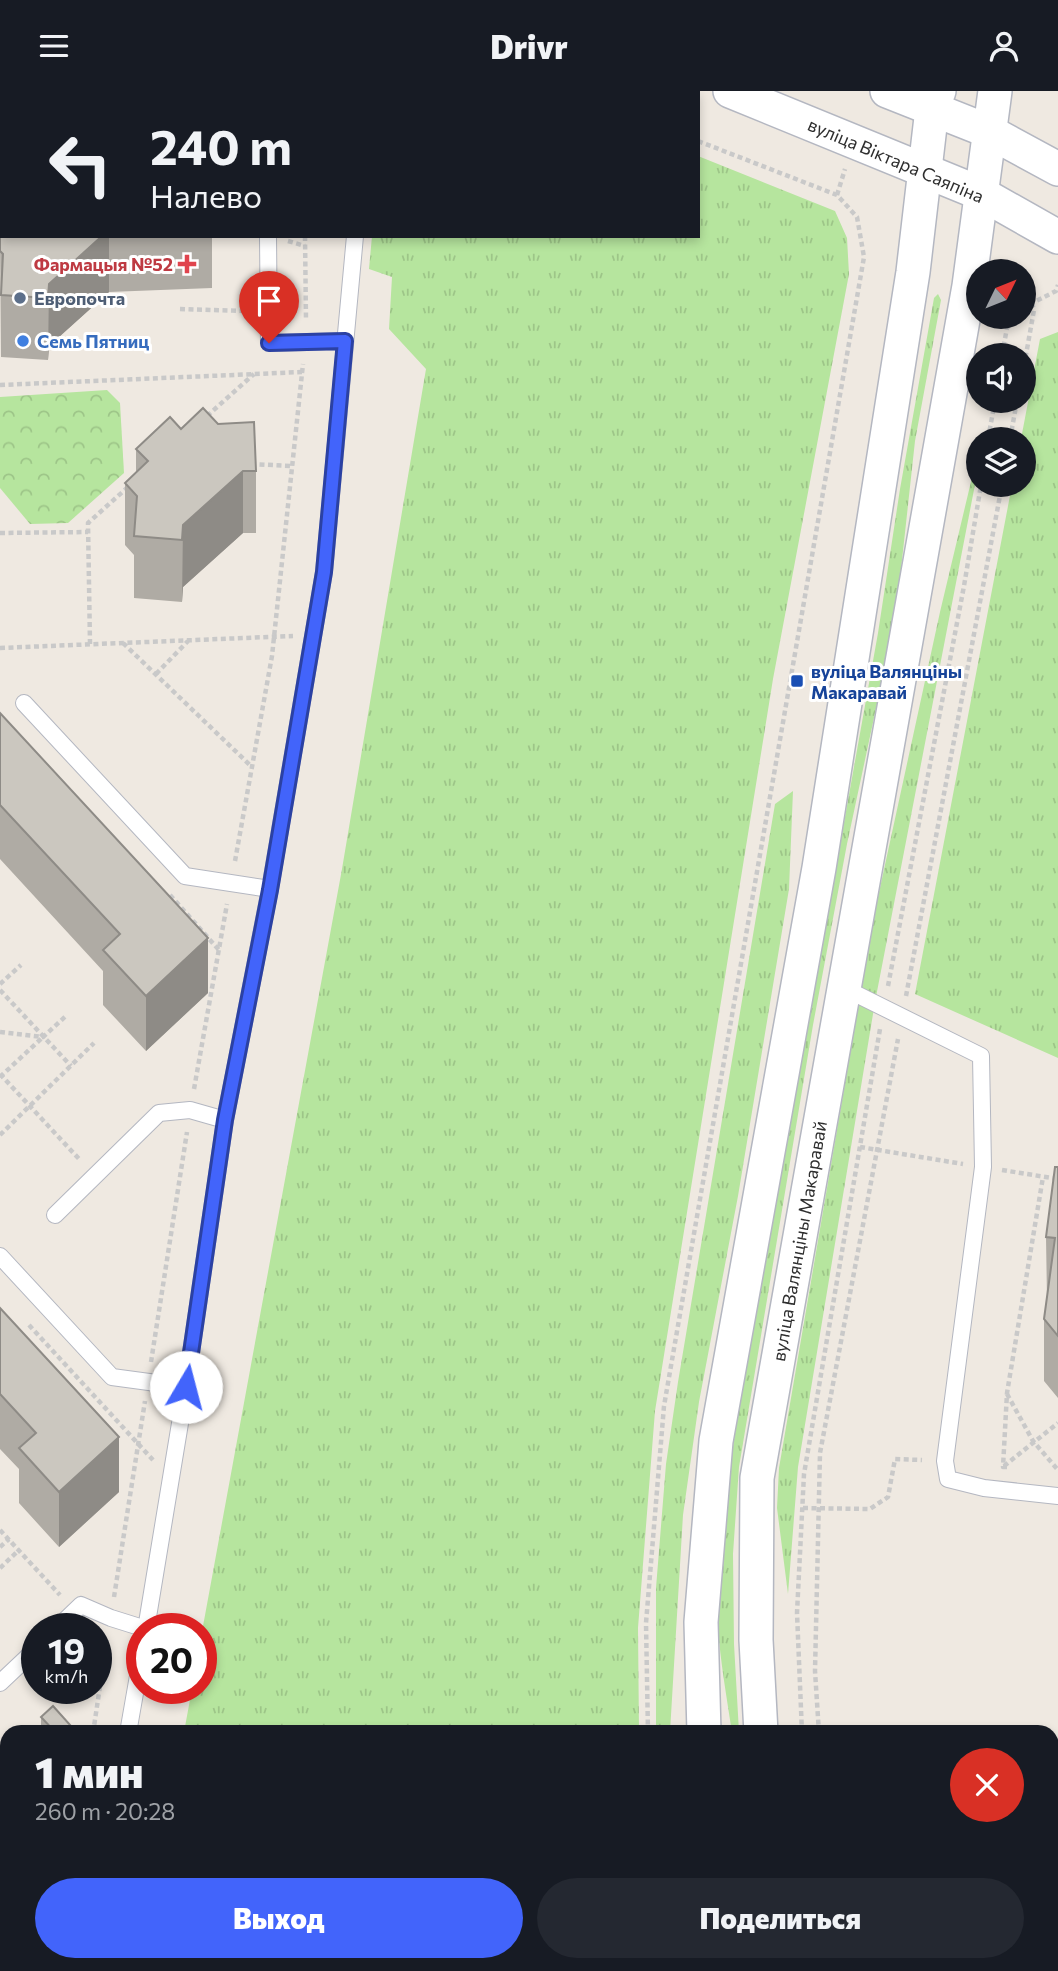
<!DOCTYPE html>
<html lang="ru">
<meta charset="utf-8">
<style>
body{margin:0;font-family:Commissioner,sans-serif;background:#242831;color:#f1f3f6;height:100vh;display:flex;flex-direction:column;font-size:26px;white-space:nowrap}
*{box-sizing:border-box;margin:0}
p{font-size:23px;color:#9ea1a6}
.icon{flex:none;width:38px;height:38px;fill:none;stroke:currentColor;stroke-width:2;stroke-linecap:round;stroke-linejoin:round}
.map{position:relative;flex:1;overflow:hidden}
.drawer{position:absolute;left:0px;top:1634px;width:1059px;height:247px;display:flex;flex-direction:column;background:#171b24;border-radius:21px 21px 0 0;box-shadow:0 4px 10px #0003}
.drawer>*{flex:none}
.top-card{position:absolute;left:0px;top:0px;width:700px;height:147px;box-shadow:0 4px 10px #0003;background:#171b24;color:#f1f3f6;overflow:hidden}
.needle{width:46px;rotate:47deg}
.tools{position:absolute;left:966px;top:168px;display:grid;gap:14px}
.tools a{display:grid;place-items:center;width:70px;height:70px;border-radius:50%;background:#171b24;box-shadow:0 4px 10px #0003;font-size:35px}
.speed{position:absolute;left:21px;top:1522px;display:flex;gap:14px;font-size:35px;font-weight:700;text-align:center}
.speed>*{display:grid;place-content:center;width:91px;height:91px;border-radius:50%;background:#171b24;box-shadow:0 4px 10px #0003;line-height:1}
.speed small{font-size:18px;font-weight:400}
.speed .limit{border:10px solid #d22;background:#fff;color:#111}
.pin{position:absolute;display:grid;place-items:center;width:60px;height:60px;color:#fff;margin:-72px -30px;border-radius:50% 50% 50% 0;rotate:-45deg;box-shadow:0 0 7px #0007}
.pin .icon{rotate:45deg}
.me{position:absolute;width:77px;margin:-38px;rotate:8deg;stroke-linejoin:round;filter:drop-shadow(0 0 5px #0008)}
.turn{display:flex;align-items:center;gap:24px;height:147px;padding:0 35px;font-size:32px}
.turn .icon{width:91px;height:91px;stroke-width:2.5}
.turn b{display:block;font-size:49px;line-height:60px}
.round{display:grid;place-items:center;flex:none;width:74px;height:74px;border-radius:37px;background:#242831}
.headline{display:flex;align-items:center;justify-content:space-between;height:119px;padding:0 35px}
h1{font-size:42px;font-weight:800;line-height:52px}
.action{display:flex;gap:14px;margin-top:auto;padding:14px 35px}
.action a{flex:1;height:80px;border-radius:42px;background:#4264fb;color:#fff;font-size:28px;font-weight:800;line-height:80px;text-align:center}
.action a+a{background:#242831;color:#f1f3f6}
header{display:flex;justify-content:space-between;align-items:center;height:91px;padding:0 35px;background:#171b24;font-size:32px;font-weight:800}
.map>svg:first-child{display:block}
.grass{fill:url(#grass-tufts)}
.park{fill:url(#park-crowns)}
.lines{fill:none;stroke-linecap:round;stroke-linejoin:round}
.lane-casing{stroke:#b4b7c1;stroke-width:18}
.street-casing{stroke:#b4b7c1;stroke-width:36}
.path{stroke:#c9c9c9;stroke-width:4.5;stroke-dasharray:5 3.5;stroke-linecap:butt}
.lane{stroke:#fff;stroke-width:16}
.street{stroke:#fff;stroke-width:33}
.wall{fill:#afaba4}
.shaded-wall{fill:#8e8b86}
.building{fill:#cbc7bf;stroke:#8e8b86;stroke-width:2}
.route-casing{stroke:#2b41a3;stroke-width:18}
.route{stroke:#4264fb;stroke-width:12}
.health-dot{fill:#e0444e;stroke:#fff;stroke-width:2.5}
.service-dot{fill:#5c6f8a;stroke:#fff;stroke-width:2.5}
.shop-dot{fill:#3f7fe0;stroke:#fff;stroke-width:2.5}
.transit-dot{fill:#1a4fb4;stroke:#fff;stroke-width:2.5}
.labels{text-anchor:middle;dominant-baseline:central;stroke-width:6;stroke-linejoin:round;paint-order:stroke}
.street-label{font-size:18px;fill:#2e2e2e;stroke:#fff}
.health-label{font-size:18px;font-weight:bold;fill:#be3a42;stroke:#fff;text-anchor:end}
.service-label{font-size:18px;font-weight:bold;fill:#4e5e75;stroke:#fff;text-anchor:start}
.shop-label{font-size:18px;font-weight:bold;fill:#366cbe;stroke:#fff;text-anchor:start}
.transit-label{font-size:18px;font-weight:bold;fill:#164399;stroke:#fff;text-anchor:start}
</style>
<header><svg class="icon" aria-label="menu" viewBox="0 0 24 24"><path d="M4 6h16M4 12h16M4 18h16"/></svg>Drivr<svg class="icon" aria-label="person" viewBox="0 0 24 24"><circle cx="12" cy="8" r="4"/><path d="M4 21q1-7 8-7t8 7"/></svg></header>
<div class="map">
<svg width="1058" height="1880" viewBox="0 0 1058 1880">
<defs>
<pattern id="grass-tufts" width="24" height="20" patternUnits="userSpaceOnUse" patternTransform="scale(1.75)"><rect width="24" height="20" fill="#b6e59e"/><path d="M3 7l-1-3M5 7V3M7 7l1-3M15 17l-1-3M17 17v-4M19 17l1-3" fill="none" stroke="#9dc588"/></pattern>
<pattern id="park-crowns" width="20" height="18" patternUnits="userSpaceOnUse" patternTransform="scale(1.75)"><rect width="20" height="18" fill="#b6e59e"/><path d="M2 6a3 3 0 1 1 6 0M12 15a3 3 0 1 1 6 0" fill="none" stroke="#9dc588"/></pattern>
</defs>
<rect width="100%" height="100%" fill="#efe9e1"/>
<g class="grass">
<path d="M698 65 835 120 847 147 849 183 773 588 655 1320 638 1537 639 1641H184L192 1598H201V1546L342 778 426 278 389 238 392 186 369 178 372 145H698Z"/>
<path d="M938 203 941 209 915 350 896 524 847 753 813 934 739 1376 733 1463 734 1553 739 1641 732 1642C727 1607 720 1570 718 1535 715 1463 728 1388 739 1317L878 542 900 398 934 207Z"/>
<path d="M1058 241V967L915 903 1012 394H1024V348H1021L1040 248Z"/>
<path d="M974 378H978L875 911 798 1376 788 1503 777 1417 779 1377 873 829 940 521Z"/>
<path d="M793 700 789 798 738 1105 699 1311 683 1424 670 1641H656V1497L666 1373 678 1291 775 713Z"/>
<path d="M144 1874H667L668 1880H143Z"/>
</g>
<path class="park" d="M107 299 120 312 124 382 68 432 30 433 0 397V306Z"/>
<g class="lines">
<defs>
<g id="lane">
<path d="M367 2 368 0"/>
<path d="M0 14H2"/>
<path d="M268 145 269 252 345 250"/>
<path d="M24 612 185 785 270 798"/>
<path d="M844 897 981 965 983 1076 945 1370 948 1388 984 1397 1058 1405"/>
<path d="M55 1124 159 1022 190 1019 225 1029"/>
<path d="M0 1165 112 1286 186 1296"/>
<path d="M56 1538 81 1514 111 1527 146 1538"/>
<path d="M146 1538 186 1296 225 1029 270 798 324 481 355 145"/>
<path d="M0 1592 37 1557"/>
<path d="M128 1642 142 1562"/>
<path d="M0 1766 7 1774"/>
<path d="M88 1880 89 1874"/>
</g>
<g id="street">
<path d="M730 0 982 103 1058 146"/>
<path d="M887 0 988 40 1058 78"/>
<path d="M704 1642 701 1531 716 1350 819 777 913 181 932 18 939 0"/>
<path d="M761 1642 756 1549 757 1387 969 195 995 0"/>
<path d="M1052 1823 1058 1820"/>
<path d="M730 1874 731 1880"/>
<path d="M791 1874 792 1880"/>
<path d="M918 1880 931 1874"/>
</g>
</defs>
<use href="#lane" class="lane-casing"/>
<use href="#street" class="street-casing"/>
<g class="path">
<path d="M305 0V2"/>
<path d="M554 0 562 2"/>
<path d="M0 69 2 68"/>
<path d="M837 104 845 78"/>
<path d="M0 130 2 129"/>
<path d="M305 145 306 229"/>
<path d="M288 150 305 155"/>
<path d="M180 218 246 220"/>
<path d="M1024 220 1032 212 1056 200 1058 194"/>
<path d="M1002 264 1007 237 1018 226"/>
<path d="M1024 275 1034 219 1032 212"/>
<path d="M0 294 302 281"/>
<path d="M207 325 254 283"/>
<path d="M988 348 995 310"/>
<path d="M1010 348 1017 310"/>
<path d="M251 373 292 375"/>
<path d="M0 442 88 441"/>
<path d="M123 552 252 676"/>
<path d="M90 553 88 432 128 396"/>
<path d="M0 557 293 545"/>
<path d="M156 583 188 550"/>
<path d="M235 770 272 565 303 273"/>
<path d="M170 804 219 859"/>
<path d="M0 893 21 874"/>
<path d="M888 895 964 495 981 394"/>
<path d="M0 899 71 975"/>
<path d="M906 905 1002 394"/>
<path d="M0 941 43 946 67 924"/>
<path d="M0 983 80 1069"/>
<path d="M0 986 43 946"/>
<path d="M194 998 227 813"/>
<path d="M0 1044 94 952"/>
<path d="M860 1056 963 1073"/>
<path d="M1002 1079 1058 1088"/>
<path d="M29 1234 153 1369"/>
<path d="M151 1271 187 1041"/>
<path d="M1007 1303 1033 1350 1058 1379"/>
<path d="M1004 1375 1058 1332"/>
<path d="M1007 1376H1003L1007 1302 1043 1086"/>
<path d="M803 1417 870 1418 888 1406 895 1368 922 1369"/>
<path d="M0 1439 60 1504"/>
<path d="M0 1456 9 1448"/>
<path d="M0 1477 19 1459"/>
<path d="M114 1506 145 1310"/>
<path d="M93 1642 107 1549"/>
<path d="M648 1642 646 1532 664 1315 864 166 857 126 837 104 698 50"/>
<path d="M802 1642 797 1522 804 1383 880 938"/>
<path d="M819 1642 815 1580 820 1362 898 948"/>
<path d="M1052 1748 1058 1745"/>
<path d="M0 1804 7 1811"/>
<path d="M676 1874 677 1880"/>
<path d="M56 1880V1874"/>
</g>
<use href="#lane" class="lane"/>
<use href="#street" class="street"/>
</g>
<g class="wall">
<path d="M0 142 2 145H212V197L109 201 49 255 48 269 1 266Z"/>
<path d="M181 338 256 380V442H243L183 496 182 511 134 507V464L125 454V392L136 381V358Z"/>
<path d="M0 622 208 902 146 960 103 914V880L0 768Z"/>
<path d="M1058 1076V1307L1044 1290V1228L1047 1208 1046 1146Z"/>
<path d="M0 1217 119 1401 59 1456 19 1412V1378L0 1358Z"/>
<path d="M41 1626 71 1642H47L41 1635Z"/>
</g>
<g class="shaded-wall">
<path d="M102 145H109V201L49 255 48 269 49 193Z"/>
<path d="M243 380V442L183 496 182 511 183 434Z"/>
<path d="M208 847V902L146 960V905Z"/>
<path d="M119 1346V1401L59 1456V1401Z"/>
<path d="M7 1864V1874H32V1880H0V1870Z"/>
</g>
<g class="building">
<path d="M2 141V145H102L49 193 48 207 1 204 3 163 0 160V142Z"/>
<path d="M203 317 218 333 254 331 256 380H243L183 434 182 449 134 445 137 405 125 392 148 370 136 358 170 326 181 338Z"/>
<path d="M0 622 208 847 146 905 103 859 120 843 0 714Z"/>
<path d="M1055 1076H1058V1245L1044 1228 1055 1147 1046 1146Z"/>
<path d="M0 1217 119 1346 59 1401 19 1357 36 1342 0 1303Z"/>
<path d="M53 1615 71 1635 65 1642H56L41 1626Z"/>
<path d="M0 1806 7 1813V1864L0 1870Z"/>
</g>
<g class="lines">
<defs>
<path id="route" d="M186 1296 225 1029 270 799 324 481 345 250 269 252"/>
</defs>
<use href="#route" class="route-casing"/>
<use href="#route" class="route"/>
</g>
<path class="health-dot" d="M183.5 162.5h7v7h7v7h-7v7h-7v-7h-7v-7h7z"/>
<circle class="service-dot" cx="20" cy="207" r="7"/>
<circle class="shop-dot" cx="23" cy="250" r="7"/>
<rect class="transit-dot" x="790" y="583" width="14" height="14" rx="3.5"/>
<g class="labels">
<g class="street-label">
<text transform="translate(896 69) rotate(23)">вуліца Віктара Саяпіна</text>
<text transform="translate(799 1150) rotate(-80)">вуліца Валянціны Макаравай</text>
</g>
<g class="health-label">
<text x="173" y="173">Фармацыя №52</text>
</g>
<g class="service-label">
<text x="34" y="207">Европочта</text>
</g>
<g class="shop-label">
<text x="37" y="250">Семь Пятниц</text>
</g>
<g class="transit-label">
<text x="811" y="580">вуліца Валянціны<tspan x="811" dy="21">Макаравай</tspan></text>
</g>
</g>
</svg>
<div class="tools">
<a><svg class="needle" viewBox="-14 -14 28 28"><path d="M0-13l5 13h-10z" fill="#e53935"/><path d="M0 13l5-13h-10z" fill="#9ea1a6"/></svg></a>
<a><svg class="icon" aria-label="sound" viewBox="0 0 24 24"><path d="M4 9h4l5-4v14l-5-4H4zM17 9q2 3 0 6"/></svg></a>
<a><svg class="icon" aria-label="layers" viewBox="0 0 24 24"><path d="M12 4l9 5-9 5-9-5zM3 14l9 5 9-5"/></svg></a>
</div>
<div class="speed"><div>19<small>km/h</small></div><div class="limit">20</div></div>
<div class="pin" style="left:269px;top:252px;background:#d93025"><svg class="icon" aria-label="arrive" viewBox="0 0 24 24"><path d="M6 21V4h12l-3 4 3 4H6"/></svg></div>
<svg class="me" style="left:186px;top:1296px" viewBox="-20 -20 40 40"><circle r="19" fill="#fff"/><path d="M0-13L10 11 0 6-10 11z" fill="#4264fb"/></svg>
<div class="top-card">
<div class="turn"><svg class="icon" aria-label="left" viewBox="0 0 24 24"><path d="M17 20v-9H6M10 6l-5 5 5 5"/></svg><div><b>240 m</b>Налево</div></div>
</div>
<section class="drawer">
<div class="headline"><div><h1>1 мин</h1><p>260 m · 20:28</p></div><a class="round" style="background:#d93025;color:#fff"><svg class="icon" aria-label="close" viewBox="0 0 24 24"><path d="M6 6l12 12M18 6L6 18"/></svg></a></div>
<div class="action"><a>Выход</a><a>Поделиться</a></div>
</section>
</div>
